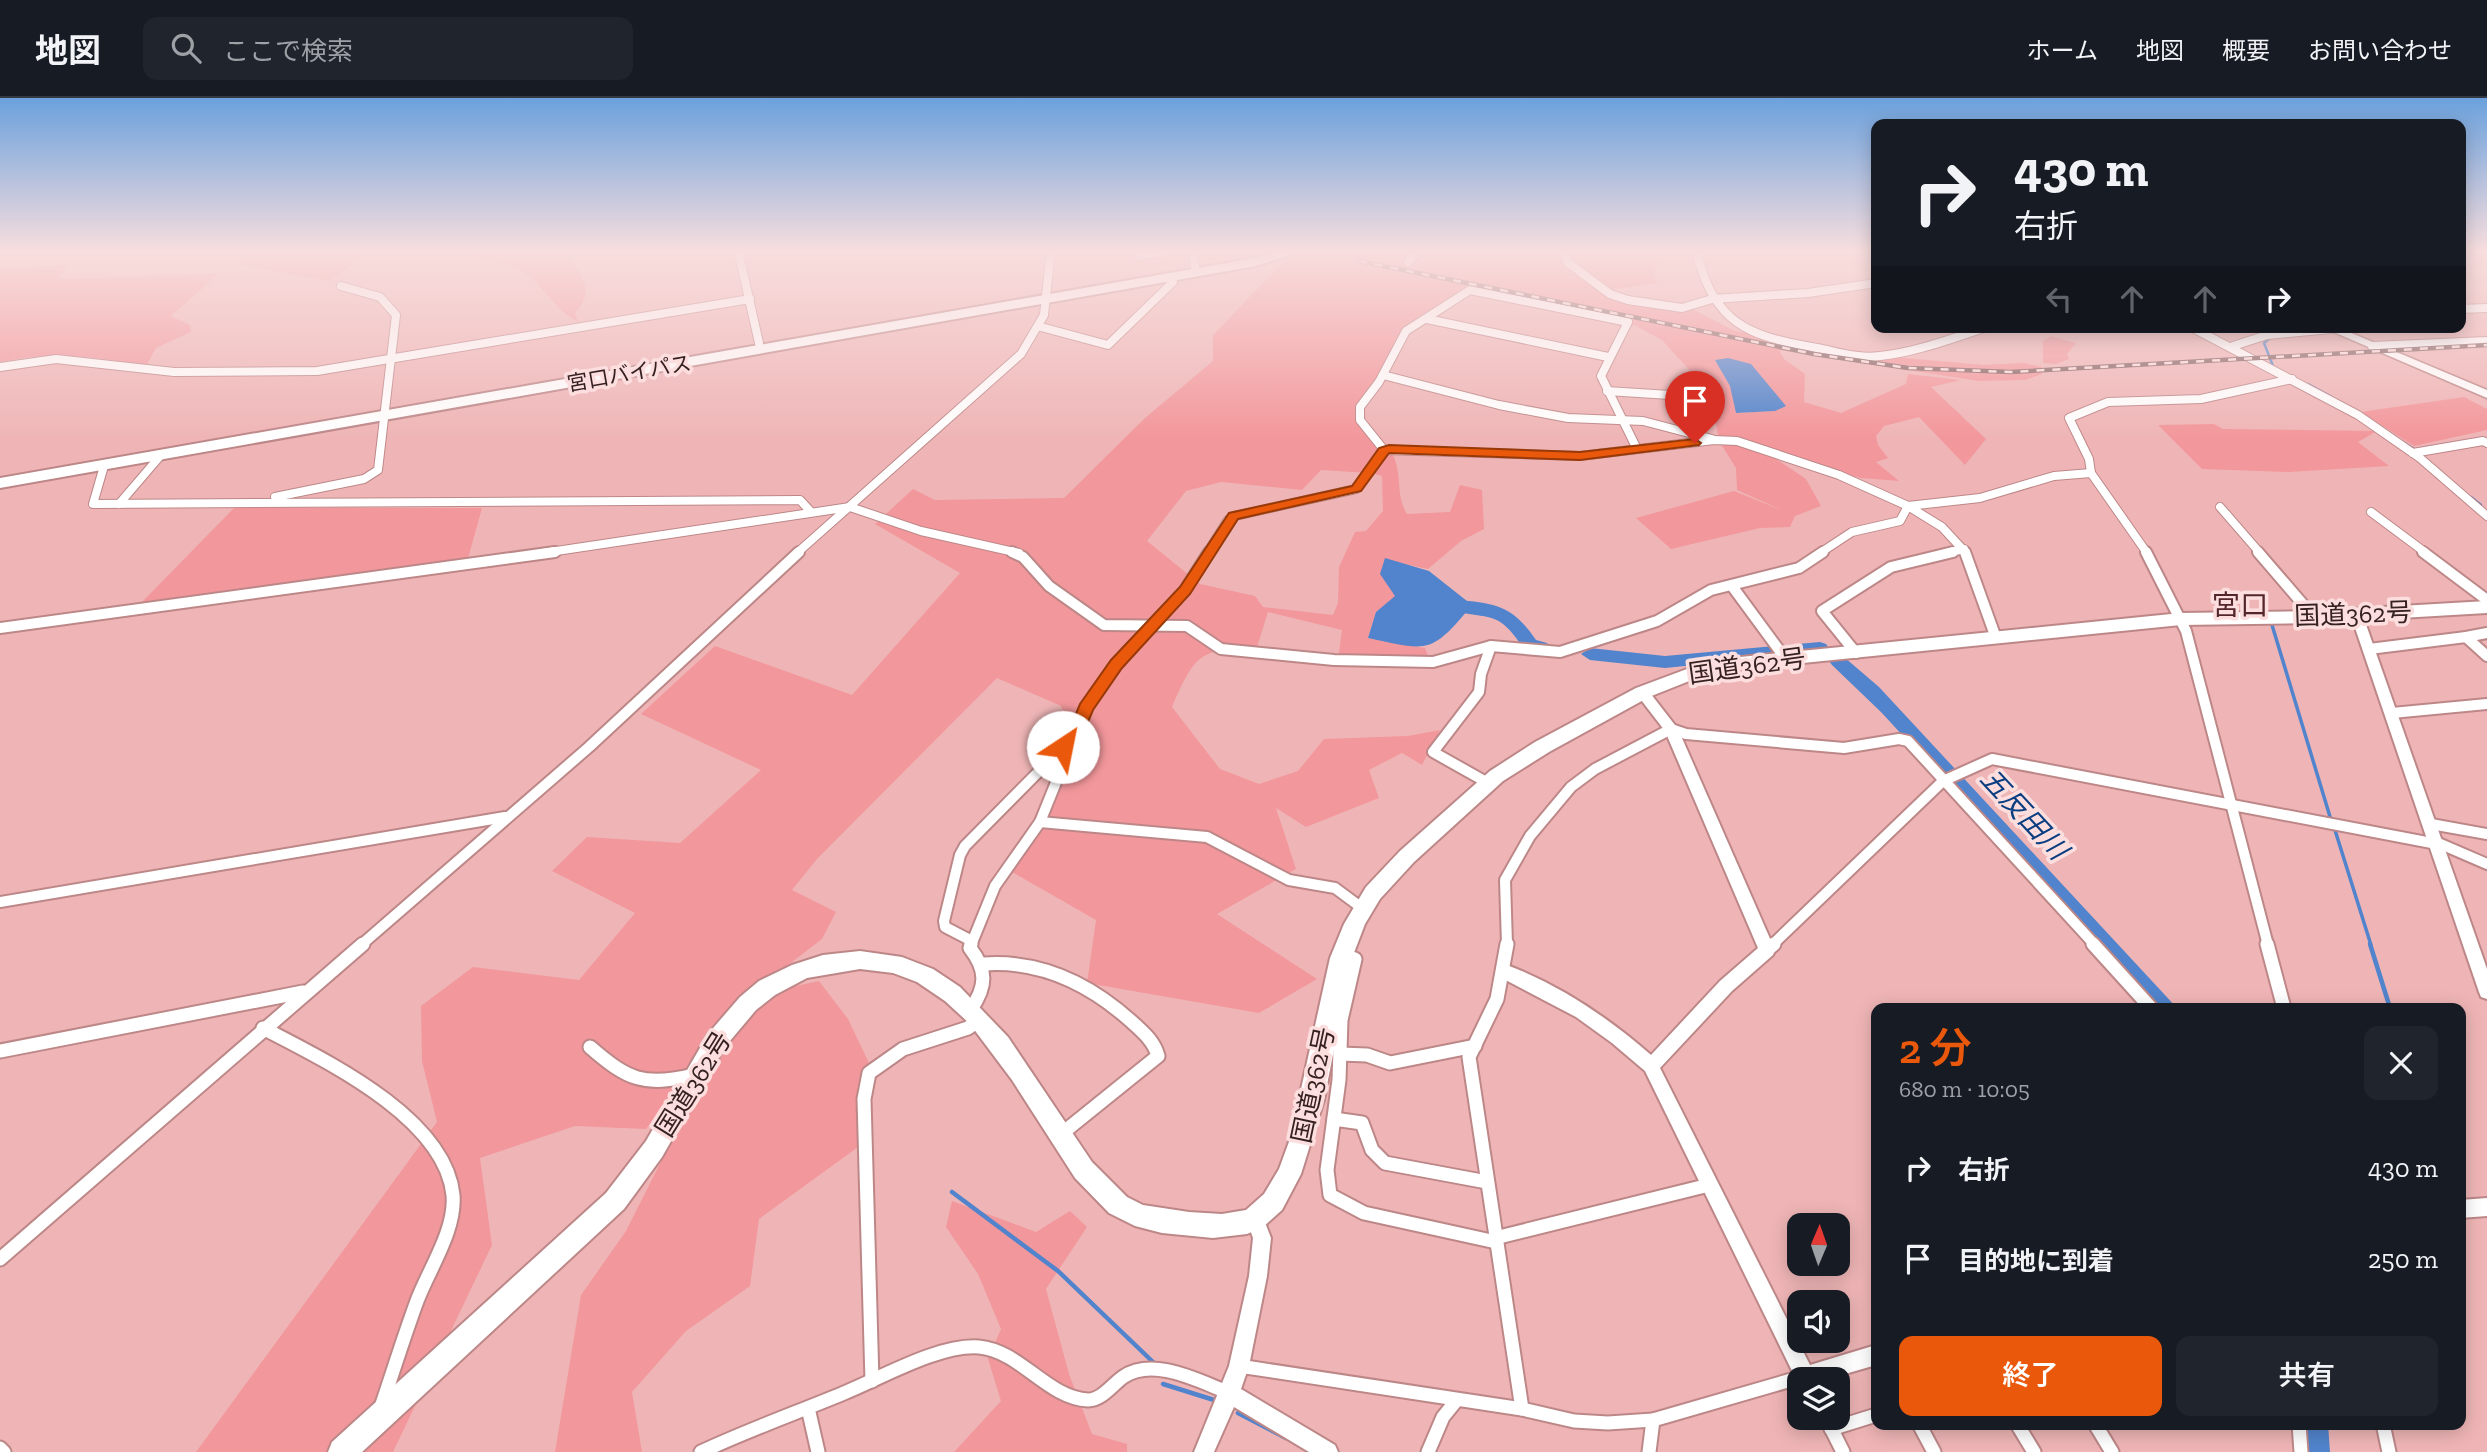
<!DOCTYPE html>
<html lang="ja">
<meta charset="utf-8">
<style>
body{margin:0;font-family:"Zilla Slab","Noto Sans JP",serif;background:#20242c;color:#f1f3f6;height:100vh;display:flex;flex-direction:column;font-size:26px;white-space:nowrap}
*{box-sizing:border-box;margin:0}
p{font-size:23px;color:#9ea1a6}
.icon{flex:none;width:38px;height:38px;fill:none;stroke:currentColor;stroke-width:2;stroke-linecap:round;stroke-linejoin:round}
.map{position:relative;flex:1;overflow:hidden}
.panel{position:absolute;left:1871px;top:905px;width:595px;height:427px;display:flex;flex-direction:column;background:#171b24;border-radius:14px;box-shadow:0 4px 18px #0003}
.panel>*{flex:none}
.guide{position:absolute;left:1871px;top:21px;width:595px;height:214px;border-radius:14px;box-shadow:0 4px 18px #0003;background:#171b24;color:#f1f3f6;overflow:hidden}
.needle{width:46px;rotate:2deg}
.fabs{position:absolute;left:1787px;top:1115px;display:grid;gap:14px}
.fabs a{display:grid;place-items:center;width:63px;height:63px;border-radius:14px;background:#171b24;box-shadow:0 4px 18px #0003;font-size:35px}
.pin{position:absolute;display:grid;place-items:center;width:60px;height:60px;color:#fff;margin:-72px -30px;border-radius:50% 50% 50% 0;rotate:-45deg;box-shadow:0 0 7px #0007}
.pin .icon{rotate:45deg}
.me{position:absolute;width:77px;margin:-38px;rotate:34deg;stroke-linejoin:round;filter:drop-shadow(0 0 5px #0008)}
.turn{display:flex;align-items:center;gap:24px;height:147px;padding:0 28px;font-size:32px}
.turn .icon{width:91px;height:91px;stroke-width:2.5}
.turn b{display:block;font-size:49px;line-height:60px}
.lanes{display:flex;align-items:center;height:66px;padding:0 28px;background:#0003;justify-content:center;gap:35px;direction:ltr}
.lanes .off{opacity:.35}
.round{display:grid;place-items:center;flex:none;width:74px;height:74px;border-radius:14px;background:#20242c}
.headline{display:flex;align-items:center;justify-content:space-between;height:119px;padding:0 28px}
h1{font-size:42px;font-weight:600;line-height:52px;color:#ea580c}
.primary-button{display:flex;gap:14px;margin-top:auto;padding:14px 28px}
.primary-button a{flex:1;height:80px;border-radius:14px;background:#ea580c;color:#fff;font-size:28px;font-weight:600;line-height:80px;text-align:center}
.primary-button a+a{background:#20242c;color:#f1f3f6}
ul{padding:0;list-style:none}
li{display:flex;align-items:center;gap:21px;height:91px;padding:0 28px}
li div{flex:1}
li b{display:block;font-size:26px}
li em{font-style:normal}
header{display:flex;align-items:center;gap:42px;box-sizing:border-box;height:98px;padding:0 35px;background:#171b24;border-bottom:2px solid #363941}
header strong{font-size:33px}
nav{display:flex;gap:38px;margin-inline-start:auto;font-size:24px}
.search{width:490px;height:63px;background:#20242c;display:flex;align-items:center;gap:18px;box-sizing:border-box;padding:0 24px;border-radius:14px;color:#9ea1a6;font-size:26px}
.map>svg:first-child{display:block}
.green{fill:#f2979b;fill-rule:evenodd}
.water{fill:#5184cc}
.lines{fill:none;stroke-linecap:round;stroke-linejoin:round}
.stream-far2{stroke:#5184cc;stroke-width:2.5}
.stream-far1{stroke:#5184cc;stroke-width:3.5}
.stream{stroke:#5184cc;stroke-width:4.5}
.river{fill:#5184cc;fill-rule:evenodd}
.street-far2-casing{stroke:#bd8788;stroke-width:10}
.street-far1-casing{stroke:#bd8788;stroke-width:14}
.street-casing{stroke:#bd8788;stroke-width:17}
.secondary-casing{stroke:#bd8788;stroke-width:4}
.primary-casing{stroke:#bd8788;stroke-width:3}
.highway-casing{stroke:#bd8788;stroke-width:4}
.street-far2{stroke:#fff;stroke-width:8}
.street-far1{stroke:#fff;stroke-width:10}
.street{stroke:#fff;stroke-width:13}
.secondary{fill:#fff;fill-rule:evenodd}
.primary{fill:#fff;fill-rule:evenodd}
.highway{fill:#fff;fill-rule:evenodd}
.rail-casing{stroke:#846060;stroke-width:4.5}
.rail{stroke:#fcdede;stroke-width:2.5;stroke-dasharray:8;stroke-linecap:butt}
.route{fill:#ea580c;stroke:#983908;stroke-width:2}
.labels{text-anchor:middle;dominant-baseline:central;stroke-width:7;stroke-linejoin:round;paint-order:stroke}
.far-street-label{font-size:21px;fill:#362121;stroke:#fcdede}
.street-label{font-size:26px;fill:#362121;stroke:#fcdede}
.neighbourhood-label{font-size:28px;fill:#532629;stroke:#fcdede}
.water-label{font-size:28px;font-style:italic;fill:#0b3e80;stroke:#fcdede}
</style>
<header>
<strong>地図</strong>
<div class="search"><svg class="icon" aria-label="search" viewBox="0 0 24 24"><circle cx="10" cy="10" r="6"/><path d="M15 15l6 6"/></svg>ここで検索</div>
<nav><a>ホーム</a><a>地図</a><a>概要</a><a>お問い合わせ</a></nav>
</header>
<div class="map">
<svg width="2487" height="1354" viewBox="0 0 2487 1354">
<rect width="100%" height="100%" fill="#efb5b6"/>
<g class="green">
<path d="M255 152H371L331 183 239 167Z"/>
<path d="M450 152H566C578 177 598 191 575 215L578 224C557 213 548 195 531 180 510 162 476 159 450 152Z"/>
<path d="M1295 152H1556L1606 195 1690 210 1735 233 1882 258 1983 267 2024 265 2042 269V276L2025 282 1979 283 1779 252 1784 261 1805 276 1804 304 1841 315 1906 286 1908 276 1961 282 1931 289 1986 341 1965 367 1919 319 1884 328 1876 338 1878 347 1888 360 1876 364 1899 383 1861 380 1767 355 1806 381 1821 408 1795 418 1790 429 1760 430 1671 451 1636 420 1734 393 1786 414 1737 392 1736 370 1719 343 1715 319 1704 288 1662 242 1636 228 1472 190C1411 216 1392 261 1358 315L1384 352 1369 375 1321 372 1302 392 1221 384 1186 393 1147 443 1200 486 1255 498 1263 509 1333 517 1338 505 1339 469 1355 434 1366 433 1383 413 1382 378 1371 375 1386 354 1393 357C1403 379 1395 396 1407 416L1450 414 1460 387 1482 392 1484 431 1461 443 1428 471 1385 462 1396 498 1376 514 1368 540 1425 550 1430 563 1338 562 1342 532 1268 514 1257 549C1198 551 1195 557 1172 609L1220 671 1259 686 1298 673 1324 641 1408 638 1440 632 1422 667 1402 655 1369 672 1379 700 1306 729 1276 710 1296 771 1217 816 1317 881 1259 915 1087 885 1096 822 1007 771 1045 724 1077 646 1061 608 997 580 817 761 792 792 836 814 822 841 741 903 646 1031 575 1028 480 1060 492 1147 393 1354H196L437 1024 422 963 421 908 473 869 579 882 635 815 552 773 587 739 680 745 761 672 641 616 715 548 852 597 960 475 875 426 913 391 935 402 1064 400 1145 320 1213 263V237ZM1716 262 1775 313 1736 315 1731 288Z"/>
<path d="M1566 152H1658L1654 179 1658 185 1609 192 1570 162Z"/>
<path d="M68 167 59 181 218 176 171 218 190 227 191 234 156 250 146 268C93 258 53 253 0 264V170Z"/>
<path d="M2051 238 2076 245 2067 256 2069 261 2056 266 2043 265V243Z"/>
<path d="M2464 299 2487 311V332L2414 348 2361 314Z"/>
<path d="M2214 326 2223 331 2377 333 2358 344 2389 368 2289 374 2202 371 2158 327Z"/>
<path d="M234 410H482L467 464 142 504Z"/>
<path d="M819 883 848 921 869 965 865 1044 759 1121 750 1188 686 1233 632 1294 642 1354H555L581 1197 626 1133 699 988 738 929 777 892Z"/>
<path d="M952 1103 1036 1134 1070 1113 1087 1129 1046 1191 1069 1276 1092 1336 1127 1346V1354H954L1001 1303 988 1261 1001 1231 978 1176 946 1129Z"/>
</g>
<g class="water">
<path d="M1728 260 1751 266 1786 308 1775 313 1736 315 1730 288 1715 262Z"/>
<path d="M1385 460 1429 473 1472 507C1431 557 1428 553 1368 540L1376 514 1395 498 1380 476Z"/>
</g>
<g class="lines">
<g class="stream-far2">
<path d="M2261 229 2270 240 2264 245 2273 268"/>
<path d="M2308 286 2332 299"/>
<path d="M2403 344 2417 353"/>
<path d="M2471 399 2481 407"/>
</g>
<g class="stream-far1">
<path d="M2272 527 2331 722"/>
<path d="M2334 729 2371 847"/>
</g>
<g class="stream">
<path d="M2370 846 2390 910"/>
<path d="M952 1094 1058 1173 1153 1264"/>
<path d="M1163 1286 1214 1302"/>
<path d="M1238 1315 1286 1340"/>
</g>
<g class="river">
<path d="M1457 502C1496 505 1513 508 1536 542L1547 545 1550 549 1541 555 1524 551C1497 510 1491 523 1451 512L1448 508 1451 504Z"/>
<path d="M1820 544 1826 546 1829 550 1826 554 1665 570 1590 562 1581 556 1590 550 1665 558Z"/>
<path d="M1838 557 1844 559 1879 589 2177 910H2152L1882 615 1832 567 1829 563Z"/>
<path d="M2300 1326H2328L2330 1354H2302Z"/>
</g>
<defs>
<g id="street-far2">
<path d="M738 152 759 245"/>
<path d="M1192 152 1195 169"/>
<path d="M1564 152 1567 164 1610 196 1628 202 1682 210 1712 201 1808 195 1876 185"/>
<path d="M1696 152C1714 226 1747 238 1817 250 1838 254 1859 261 1880 258 1917 254 1952 240 1988 229"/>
<path d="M1138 158 1173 152"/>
<path d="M1408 164 1420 152"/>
<path d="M2460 211 2487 210"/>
<path d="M1427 221 1608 259"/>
<path d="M1041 229 1108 247 1173 184 1171 179"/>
<path d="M2191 229 2358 317 2420 360 2487 418"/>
<path d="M2233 248 2267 237 2331 231"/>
<path d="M2372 248 2487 243"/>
<path d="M0 269 56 261 174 274 317 273 750 201"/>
<path d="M1383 277 1499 307 1568 320 1643 323 1712 341"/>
<path d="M1607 293 1670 297 1684 332"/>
<path d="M1384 352 1360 322V309L1379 284 1406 233 1470 192 1628 224 1601 278 1637 351"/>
<path d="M2413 355 2483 343 2487 345"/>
<path d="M104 368 93 406 800 402 811 414"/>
<path d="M275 399 364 381 378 372 396 217 380 199 341 188"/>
<path d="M119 406 161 357"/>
<path d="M2220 409 2260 455"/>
<path d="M2371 414 2426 455"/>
<path d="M543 455 850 409 921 433 1019 455"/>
<path d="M797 455 1021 256 1044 217 1051 152"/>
<path d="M1207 455 1228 422 1234 418 1356 391 1384 352 1580 358 1714 342 1737 343 1839 377 1908 408 1942 429 1966 455"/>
<path d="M1820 455 1852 434 1900 423 1908 408 1980 400 2054 378 2091 375"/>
<path d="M1946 455 1964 451"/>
<path d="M2147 455 2091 375 2089 361 2069 320 2108 304 2201 301 2292 281"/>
</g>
<g id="street-far1">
<path d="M1012 454 1023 459 1049 488 1104 527 1187 528 1221 551 1334 562 1433 564 1491 548 1560 554 1657 523 1711 492 1799 470 1823 454"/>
<path d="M1965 454 1996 540"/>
<path d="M2146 454 2186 533 2268 847"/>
<path d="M2258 454 2314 519"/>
<path d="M2423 454 2487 502"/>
<path d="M1732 488 1785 560"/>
<path d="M0 530 555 454"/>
<path d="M2466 539 2487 535"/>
<path d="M2369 551 2466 539 2487 558"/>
<path d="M1856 555 1822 513 1891 469 1953 454"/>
<path d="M2392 615 2487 606"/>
<path d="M1488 685 1433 654 1479 594 1481 576 1491 548"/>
<path d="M1040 724 1207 739 1289 782 1335 790 1362 810"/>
<path d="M2431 726 2487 736"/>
<path d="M2436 744 2487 766"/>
<path d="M0 804 505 719"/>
<path d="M972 843 945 829 944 823 960 757 965 748 1063 649 1071 646"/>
<path d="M361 847 589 649 799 454"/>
<path d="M971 847 995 788 1040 724 1086 610 1116 566 1185 492 1209 454"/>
<path d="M1507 847 1505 782 1530 738 1571 689 1595 671 1671 631 1686 636 1844 650 1899 641 1908 643 2095 847"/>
<path d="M1772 847 1943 683 1992 661 2437 746"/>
</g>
<g id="street">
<path d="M1507 846 1497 901 1469 959 1522 1311"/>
<path d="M2093 846 2151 910"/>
<path d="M2267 846 2284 910"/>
<path d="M1767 852 1774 846"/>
<path d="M1341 856 1355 861 1341 922 1339 982 1327 1072 1330 1097 1364 1115 1496 1144"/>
<path d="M984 866C1041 862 1090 886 1132 924 1143 934 1154 943 1158 958L1060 1037"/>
<path d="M971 911C987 888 987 872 970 850L971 846"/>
<path d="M263 930C324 962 445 1019 453 1097 456 1132 429 1171 417 1203 404 1238 393 1274 381 1309"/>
<path d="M590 949C628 982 644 989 694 977"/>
<path d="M0 953 303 894"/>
<path d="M1340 956 1367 957 1390 965 1475 948"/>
<path d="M1334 1021 1362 1025 1372 1052 1385 1065 1487 1084"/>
<path d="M1495 1140 1709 1087"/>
<path d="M0 1161 363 846"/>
<path d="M1239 1268 1522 1311 1574 1323 1608 1325 1653 1322 1805 1278 1806 1281"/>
<path d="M872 1283 864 1001 869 975 903 951 968 930 980 921"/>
<path d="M808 1310 818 1354"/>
<path d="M1826 1320 1843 1354"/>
<path d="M1919 1326 1934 1354"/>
<path d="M2017 1326 2034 1354"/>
<path d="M2095 1326 2112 1354"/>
<path d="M2299 1326 2301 1354"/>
<path d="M2383 1326 2389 1354"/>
<path d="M1831 1331 1876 1317"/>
<path d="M0 1350 4 1354"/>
<path d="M701 1354C748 1332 796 1315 844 1295 881 1280 939 1246 979 1249 1021 1253 1047 1300 1088 1302 1102 1302 1113 1286 1123 1279 1154 1258 1200 1284 1230 1295"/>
<path d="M1428 1354 1443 1319 1456 1303"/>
<path d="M1649 1354 1653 1322"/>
</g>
<g id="secondary">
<path d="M2357 514 2363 518 2487 871V901L2481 899 2479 894 2351 518Z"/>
<path d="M1642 589 1647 591 1678 631 1775 852 1773 857 1732 893 1660 970 1810 1267 1876 1247V1267L1828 1281H1799L1798 1285 1645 973 1612 945 1576 919 1498 878 1496 873 1498 868 1504 866C1557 885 1609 920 1651 957L1720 883 1758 850 1665 633 1635 594Z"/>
<path d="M2487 1100V1118L2460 1120V1102Z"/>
<path d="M1255 1111 1261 1114 1271 1140 1267 1178 1249 1268 1241 1291 1335 1347 1338 1354H1309L1234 1309 1214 1354H1194L1229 1268 1249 1178 1253 1140 1246 1120 1249 1114Z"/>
</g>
<path id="primary" d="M2322 229H2337L2487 292V300Z"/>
<g id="highway">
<path d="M1286 152H1305L1256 168 0 390V380L1255 160Z"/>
<path d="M2487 503V515L2314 525 2181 527 1712 574 1649 599 1549 654 1503 683 1414 764 1380 801 1365 826 1352 860 1324 1002 1301 1076 1282 1112 1263 1129 1247 1136 1213 1140 1162 1135 1135 1128 1109 1115 1075 1080 1012 982 970 926 945 903 917 884 893 875 860 871 807 880 775 897 756 912 724 950 662 1059 624 1111 362 1354H328L332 1344 606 1095 646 1043 708 936 740 899 759 883 792 867 823 857 860 853 902 859 933 871 960 889 1008 939 1092 1064 1127 1099 1143 1107 1189 1114 1222 1116 1246 1112 1264 1096 1279 1071 1290 1041 1330 860 1344 826 1366 789 1400 753 1490 673 1535 644 1636 590 1711 562 2181 515 2314 513Z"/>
</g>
</defs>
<use href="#street-far2" class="street-far2-casing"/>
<use href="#street-far1" class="street-far1-casing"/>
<use href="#street" class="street-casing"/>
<use href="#secondary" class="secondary-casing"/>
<use href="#primary" class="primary-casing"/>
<use href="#highway" class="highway-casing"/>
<use href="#street-far2" class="street-far2"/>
<use href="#street-far1" class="street-far1"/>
<use href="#street" class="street"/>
<use href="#secondary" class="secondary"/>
<use href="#primary" class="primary"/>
<use href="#highway" class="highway"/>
<defs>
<path id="rail" d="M1359 163 1814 256 1908 270 2011 274 2487 247"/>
</defs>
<use href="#rail" class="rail-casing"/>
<use href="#rail" class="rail"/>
</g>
<linearGradient id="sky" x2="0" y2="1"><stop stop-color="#6ba1dd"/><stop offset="0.45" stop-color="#f8dede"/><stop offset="1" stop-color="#f8dede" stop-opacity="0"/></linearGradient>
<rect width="2487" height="341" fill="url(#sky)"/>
<path class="route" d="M1695 341 1701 345 1699 347 1580 362 1389 355 1361 393 1238 421 1190 496 1122 570 1093 612 1077 650 1063 654 1055 649 1065 642 1080 606 1111 562 1180 489 1229 415 1352 388 1379 350 1389 347 1580 354Z"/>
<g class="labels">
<g class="far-street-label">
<text transform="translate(629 275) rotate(-10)">宮口バイパス</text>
</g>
<g class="street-label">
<text transform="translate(2353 516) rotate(-2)">国道362号</text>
<text transform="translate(1747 568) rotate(-8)">国道362号</text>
<text transform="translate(693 986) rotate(-58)">国道362号</text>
<text transform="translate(1313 987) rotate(-78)">国道362号</text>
</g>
<g class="neighbourhood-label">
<text x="2240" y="507">宮口</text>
</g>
<g class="water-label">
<text transform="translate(2024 716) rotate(47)">五反田川</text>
</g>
</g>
</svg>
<div class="fabs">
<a><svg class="needle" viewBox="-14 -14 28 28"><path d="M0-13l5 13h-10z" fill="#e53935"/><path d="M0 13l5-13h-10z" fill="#9ea1a6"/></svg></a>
<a><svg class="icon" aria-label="sound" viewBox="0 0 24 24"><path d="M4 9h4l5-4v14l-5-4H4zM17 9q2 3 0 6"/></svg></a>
<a><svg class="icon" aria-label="layers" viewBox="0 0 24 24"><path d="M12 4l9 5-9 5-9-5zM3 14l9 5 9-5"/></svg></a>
</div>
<div class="pin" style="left:1695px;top:345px;background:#d93025"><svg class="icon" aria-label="arrive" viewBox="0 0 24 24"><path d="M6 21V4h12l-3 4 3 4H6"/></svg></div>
<svg class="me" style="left:1063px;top:649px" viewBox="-20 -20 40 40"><circle r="19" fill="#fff"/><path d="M0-13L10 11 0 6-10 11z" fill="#ea580c"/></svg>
<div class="guide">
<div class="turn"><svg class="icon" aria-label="right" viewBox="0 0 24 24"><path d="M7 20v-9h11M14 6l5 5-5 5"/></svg><div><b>430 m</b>右折</div></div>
<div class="lanes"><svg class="icon off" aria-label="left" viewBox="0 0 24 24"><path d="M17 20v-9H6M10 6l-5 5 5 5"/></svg><svg class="icon off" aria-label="ahead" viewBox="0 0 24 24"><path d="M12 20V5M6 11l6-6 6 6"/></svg><svg class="icon off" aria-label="ahead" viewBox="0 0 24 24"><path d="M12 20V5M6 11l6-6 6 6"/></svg><svg class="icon" aria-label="right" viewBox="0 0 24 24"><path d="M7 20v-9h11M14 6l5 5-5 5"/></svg></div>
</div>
<section class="panel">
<div class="headline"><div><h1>2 分</h1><p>680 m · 10:05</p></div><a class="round"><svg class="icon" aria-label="close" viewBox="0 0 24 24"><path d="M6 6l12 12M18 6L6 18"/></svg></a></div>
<ul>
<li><svg class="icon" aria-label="right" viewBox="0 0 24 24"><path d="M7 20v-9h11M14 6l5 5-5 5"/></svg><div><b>右折</b></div><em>430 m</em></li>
<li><svg class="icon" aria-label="arrive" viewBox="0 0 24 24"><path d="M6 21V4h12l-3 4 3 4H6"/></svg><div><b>目的地に到着</b></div><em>250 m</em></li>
</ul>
<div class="primary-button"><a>終了</a><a>共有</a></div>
</section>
</div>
